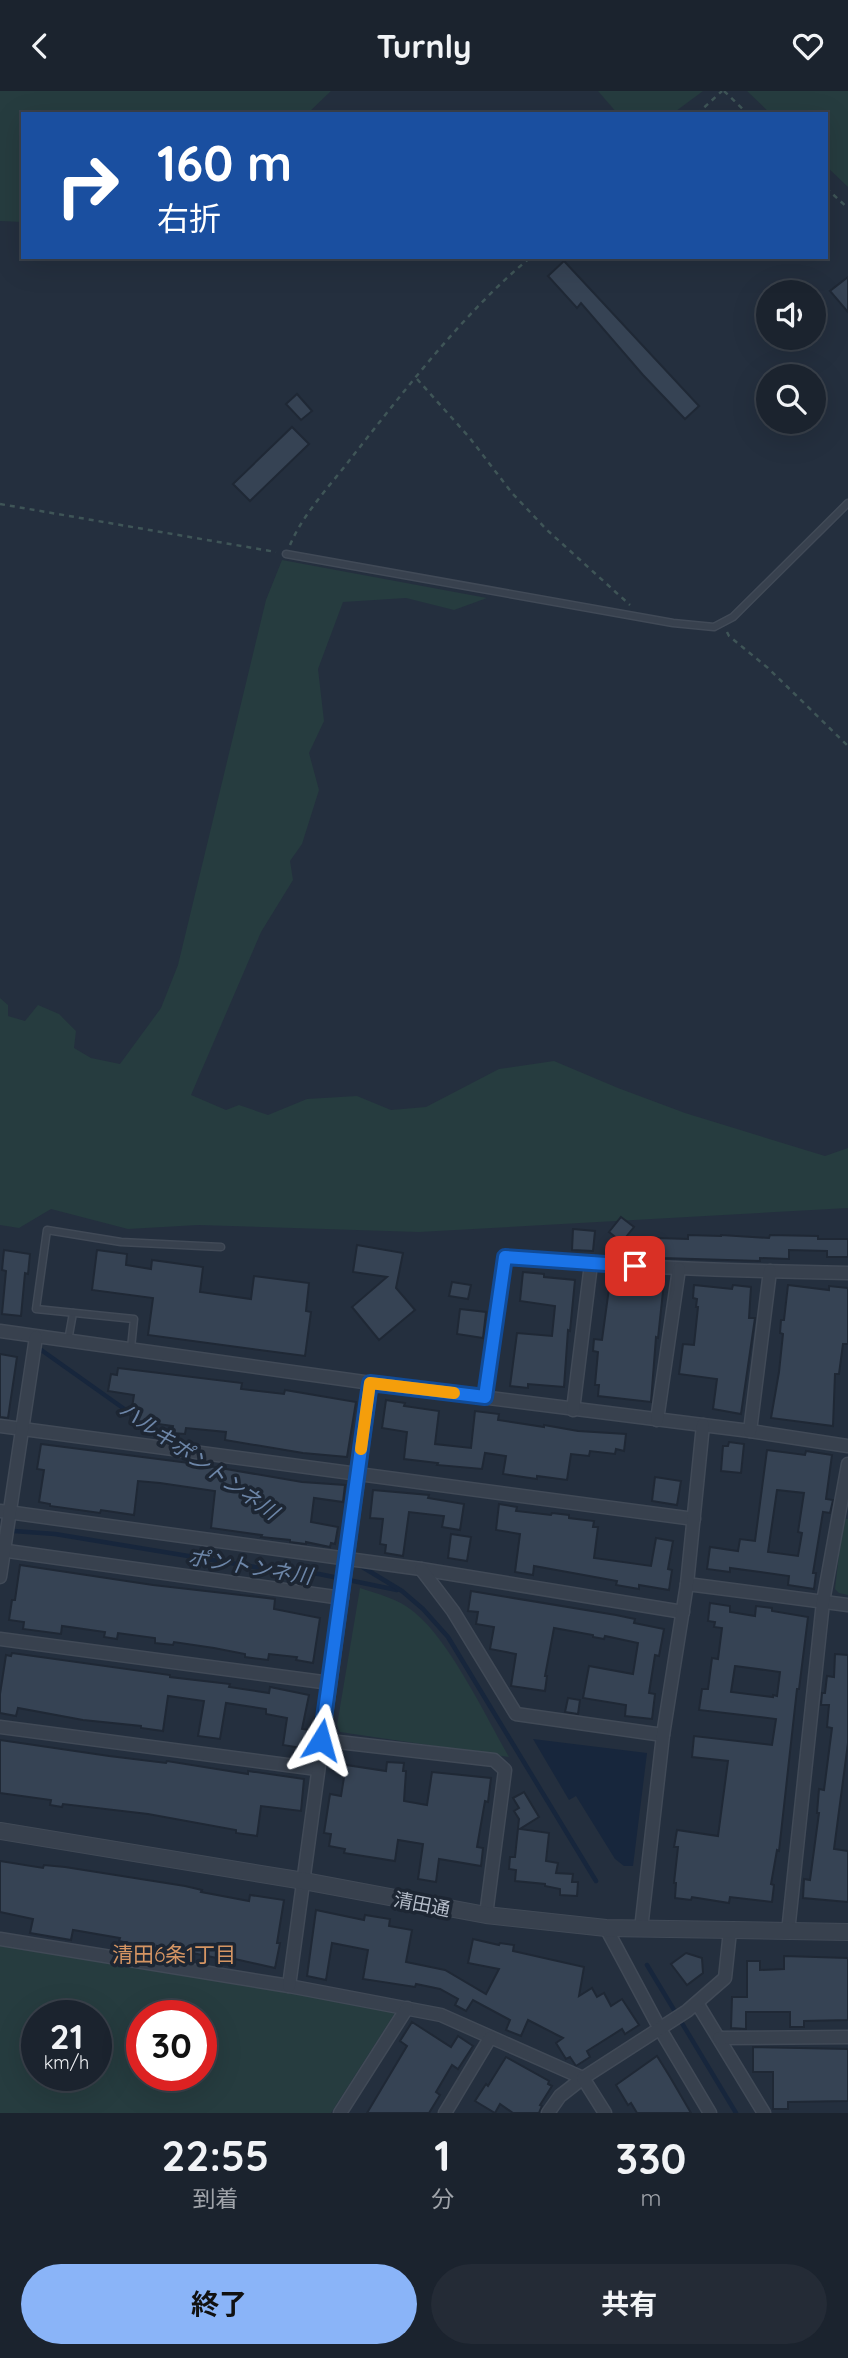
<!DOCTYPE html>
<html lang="ja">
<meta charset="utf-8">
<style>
body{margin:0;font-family:Quicksand,"Noto Sans JP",sans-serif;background:#242b36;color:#f1f3f6;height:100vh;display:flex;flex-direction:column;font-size:26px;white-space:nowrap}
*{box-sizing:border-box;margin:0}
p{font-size:23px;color:#a0a4aa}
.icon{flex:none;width:38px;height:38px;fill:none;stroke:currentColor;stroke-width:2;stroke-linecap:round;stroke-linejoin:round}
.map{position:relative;height:2022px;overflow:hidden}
.panel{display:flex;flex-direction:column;background:#1b232e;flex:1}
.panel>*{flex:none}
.hud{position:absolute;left:21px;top:21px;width:807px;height:147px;border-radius:0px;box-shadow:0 7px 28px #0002,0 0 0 2px #39404a;background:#1a4fa0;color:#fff;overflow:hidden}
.tools{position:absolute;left:756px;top:189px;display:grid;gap:14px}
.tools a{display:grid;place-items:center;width:70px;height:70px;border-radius:50%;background:#1b232e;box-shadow:0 7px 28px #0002,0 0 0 2px #39404a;font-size:35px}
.speed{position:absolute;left:21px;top:1909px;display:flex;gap:14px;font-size:35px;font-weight:700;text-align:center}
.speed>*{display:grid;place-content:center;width:91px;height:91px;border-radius:50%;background:#1b232e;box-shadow:0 7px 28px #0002,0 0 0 2px #39404a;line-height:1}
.speed small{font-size:18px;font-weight:400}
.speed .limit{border:10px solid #d22;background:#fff;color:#111}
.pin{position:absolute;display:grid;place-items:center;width:60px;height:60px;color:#fff;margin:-30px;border-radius:14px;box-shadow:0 4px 10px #0006}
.me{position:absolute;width:77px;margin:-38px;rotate:8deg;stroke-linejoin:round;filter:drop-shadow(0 0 5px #0008)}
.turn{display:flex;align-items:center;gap:24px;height:147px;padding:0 21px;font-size:32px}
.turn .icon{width:91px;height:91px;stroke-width:2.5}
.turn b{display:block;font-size:49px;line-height:60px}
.eta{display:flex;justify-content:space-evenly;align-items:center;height:119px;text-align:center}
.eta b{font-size:42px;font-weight:700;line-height:49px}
.button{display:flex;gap:14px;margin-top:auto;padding:14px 21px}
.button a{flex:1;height:80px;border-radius:42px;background:#8ab4f8;color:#111;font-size:28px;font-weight:700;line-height:80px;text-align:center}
.button a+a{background:#242b36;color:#f1f3f6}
header{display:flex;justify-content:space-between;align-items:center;height:91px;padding:0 21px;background:#1b232e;font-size:32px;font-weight:700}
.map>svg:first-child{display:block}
.green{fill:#263c3f;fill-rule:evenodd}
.water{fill:#17263c}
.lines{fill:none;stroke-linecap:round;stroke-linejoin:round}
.stream{stroke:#17263c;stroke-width:4.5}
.building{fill:#364354;stroke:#1f2835;stroke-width:2;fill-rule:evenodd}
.service-casing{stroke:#414a57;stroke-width:9}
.minor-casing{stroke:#414a57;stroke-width:15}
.tertiary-casing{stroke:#414a57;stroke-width:18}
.path{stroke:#3f5557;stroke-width:2.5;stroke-dasharray:5 5;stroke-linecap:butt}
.service{stroke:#38414e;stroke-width:6}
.minor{stroke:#38414e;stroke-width:12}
.tertiary{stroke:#38414e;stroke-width:16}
.route-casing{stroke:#114b97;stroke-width:18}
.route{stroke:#1a73e8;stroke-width:12}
.slow{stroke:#f59e0b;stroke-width:12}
.labels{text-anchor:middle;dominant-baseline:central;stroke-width:7;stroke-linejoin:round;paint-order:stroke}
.street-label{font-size:19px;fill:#b4bcc9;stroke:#1d2633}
.water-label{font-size:21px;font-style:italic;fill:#6d86a8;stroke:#1d2633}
.neighbourhood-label{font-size:21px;fill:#d59563;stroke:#1d2633}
</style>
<header><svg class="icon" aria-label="back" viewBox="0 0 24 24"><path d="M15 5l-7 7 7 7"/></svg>Turnly<svg class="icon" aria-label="heart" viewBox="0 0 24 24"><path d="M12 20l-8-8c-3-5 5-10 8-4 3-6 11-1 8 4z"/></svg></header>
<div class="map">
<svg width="848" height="2022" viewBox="0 0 848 2022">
<rect width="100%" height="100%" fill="#242f3e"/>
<g class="green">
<path d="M0 0H331L307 23H23V131L0 130Z"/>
<path d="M598 0H703L672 23H618Z"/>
<path d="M747 0H848V96L826 75V23H771Z"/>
<path d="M282 469 487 507 454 519 406 507 343 511 318 578 324 630 309 662 319 699 302 753 290 770 293 789 261 841 191 1004 226 1019 239 1014 268 1024 307 1008 357 1005 391 1019 426 1016 499 978 554 970 618 997 685 1022 825 1065 848 1057V1117L419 1141 198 1134 128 1138 51 1118 19 1137 0 1134V907L8 914V925L25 930 38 914 59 923 76 940 74 957 91 967 120 973 161 917 178 874 266 509Z"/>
<path d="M843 1428H848V1504L839 1502 835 1498Z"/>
<path d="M360 1497C378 1503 399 1508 414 1521 450 1550 485 1624 509 1666L340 1641 337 1634Z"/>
<path d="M0 1851 388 1916 395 1922 331 2022H0ZM37 1925H96V1984H37ZM142 1925H201V1984H142Z"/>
</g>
<path class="water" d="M533 1648 647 1662 633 1775H624L615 1768 576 1705 569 1709Z"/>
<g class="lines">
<g class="stream">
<path d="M37 1256 175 1354"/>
<path d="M191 1366 207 1377"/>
<path d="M0 1439 55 1443 255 1476 319 1483 397 1499"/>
<path d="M359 1474 402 1500 423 1518 448 1546 596 1790"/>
<path d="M647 1874 736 2022"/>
</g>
</g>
<g class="building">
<path d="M564 170 699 315 685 328 643 284 581 212 577 217 548 185Z"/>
<path d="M848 186V221L830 200Z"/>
<path d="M297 303 312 320 301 329 286 313Z"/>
<path d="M292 336 309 353 250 410 233 393Z"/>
<path d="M621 1126 634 1136 626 1146 688 1148V1144L721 1145V1144L769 1147 770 1144 818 1145V1148H848V1166H827V1160L789 1159V1168L760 1167V1170L662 1167V1165L638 1164 609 1141Z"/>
<path d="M573 1138 595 1140 593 1160 572 1159Z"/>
<path d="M357 1154 403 1162 396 1197 415 1219 379 1249 352 1216 387 1186 353 1181Z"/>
<path d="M4 1159 30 1163 28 1183 25 1182 21 1225 2 1223 6 1180 2 1179Z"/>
<path d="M97 1159 127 1163 126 1174 151 1178 152 1169 203 1176 200 1201 251 1208 254 1185 309 1192 306 1220 311 1221 305 1265 148 1244 153 1207 92 1199Z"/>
<path d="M523 1181 544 1183V1186L575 1189 570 1240 568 1239 564 1296 528 1293V1297L510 1295 517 1242 552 1245 555 1215 520 1210Z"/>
<path d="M642 1188 664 1191 658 1247 656 1246 651 1311 598 1305 599 1294H595L598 1261 593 1260 594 1248 602 1249 610 1190 641 1193Z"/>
<path d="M452 1191 471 1194 468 1208 449 1205Z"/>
<path d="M694 1194 732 1198 733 1194 751 1196 749 1227H755L741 1323 713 1318 717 1288 679 1283 683 1253 694 1254 698 1216H696L697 1208 693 1207Z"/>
<path d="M788 1194 829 1199V1195L848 1197V1253H843L839 1283H835L833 1335 771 1327 779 1281 783 1243 780 1242 781 1229H784Z"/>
<path d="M460 1218 486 1221 483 1247 457 1243Z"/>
<path d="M0 1263 17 1266 8 1327 0 1326Z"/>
<path d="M118 1277 242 1292 241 1298 284 1303 285 1299 356 1311 347 1366 303 1362 225 1349 226 1341 186 1337 185 1343 172 1342 173 1335 130 1329 134 1304 108 1300 111 1283 117 1284Z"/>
<path d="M386 1309 405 1312 404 1315 439 1320 435 1353 471 1357 475 1320 499 1323 498 1329 544 1336V1334L578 1340 626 1343 624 1360 616 1358 615 1363 590 1360 589 1365 571 1363 567 1389 537 1385V1388L503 1383 506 1365 485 1362 482 1378 437 1374 438 1372 404 1368 407 1341 382 1337Z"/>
<path d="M729 1351 744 1353 741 1382 721 1380 723 1355H728Z"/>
<path d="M41 1353 197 1373 302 1391 345 1394 343 1411 314 1407 311 1431 338 1436 335 1453 331 1452 330 1456 306 1451V1453L290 1451V1449L261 1446 262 1444 211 1437 215 1400 160 1392 138 1390 134 1424 101 1419 100 1422 50 1415V1413L39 1411 44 1379 37 1378Z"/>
<path d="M767 1359 805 1364 806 1360 832 1364 826 1408 833 1409 830 1422 823 1421 813 1482H816L814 1498 788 1494 789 1485 730 1477V1481L707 1478 710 1456 738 1460 740 1448 755 1450ZM777 1399 804 1402 798 1441 802 1442 798 1465 768 1461Z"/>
<path d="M655 1386 681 1390 677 1414 652 1410Z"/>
<path d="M373 1399 429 1404 428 1407 464 1413 460 1439 442 1436 444 1425 409 1421 403 1465 385 1462 386 1454 380 1453 383 1428 370 1427Z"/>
<path d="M499 1413 517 1416 516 1420 551 1424 552 1422 569 1424V1427L594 1430 593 1436H598L594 1467 651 1475 656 1447 673 1450 668 1478 672 1479 669 1499 639 1494V1498L616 1494 617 1490 534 1475 533 1484 515 1481 520 1443 496 1439Z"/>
<path d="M451 1443 471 1446 467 1470 448 1467Z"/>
<path d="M20 1474 153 1494 275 1508 274 1518 320 1527 313 1572 296 1569 297 1566 269 1563 268 1569 245 1566V1563L214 1557 174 1551 173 1554 155 1552V1547L118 1542 117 1548 104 1546 105 1541 62 1535 61 1543 23 1538 24 1531 9 1529 12 1509H15Z"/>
<path d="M471 1500 616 1524 635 1528 634 1532 664 1538 659 1565 655 1564 649 1602 655 1603 652 1628 625 1625 626 1614 583 1607 589 1575 633 1583 638 1552 605 1545 604 1548 593 1546V1544L554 1537 545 1585H547L545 1600 511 1595 516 1563 490 1558 494 1536 476 1533 478 1521 468 1520Z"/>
<path d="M710 1512 730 1515V1521L755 1525 756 1515 772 1517V1520L808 1526 799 1598H797L779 1760 777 1759 771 1793 774 1794 772 1811 730 1806 729 1812 692 1806 691 1809 675 1807 676 1792H674L678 1756H674L677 1739 718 1745 728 1670 692 1666 694 1645 772 1654 776 1628 699 1619 702 1598H708L712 1567 718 1568 722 1537 714 1536 715 1531 708 1530ZM735 1575 780 1581 777 1605 773 1604V1606L731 1601Z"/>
<path d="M12 1562 170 1584V1586L230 1593 229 1596 269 1602 270 1596 309 1604 302 1638 310 1639 307 1658 283 1654 287 1627 266 1623V1618L226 1612 220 1648 198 1645 204 1610 168 1605 163 1640 141 1637V1635L83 1629 18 1617 16 1625 0 1622V1603L6 1564 11 1565Z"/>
<path d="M835 1563 848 1564V1652L834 1758 848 1760V1811L803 1807 804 1788 810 1789 819 1722H817L819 1698 824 1699 832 1637 827 1636 829 1614H821L822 1602H825L827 1585 834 1586Z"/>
<path d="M568 1607 580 1609 578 1623 565 1621Z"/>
<path d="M0 1649 109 1665 166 1672 167 1670 248 1683V1680L304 1688 301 1720 261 1715 257 1745 236 1742V1739L148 1723 63 1713 62 1716 50 1714 51 1709 0 1702Z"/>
<path d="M387 1671 404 1672 403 1680H406L404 1710 427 1714 432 1681 491 1687 488 1711 485 1710 477 1756 483 1757 481 1775 439 1768 436 1791 418 1788 423 1753 398 1749 395 1770 344 1762 345 1758 329 1755 331 1743 324 1742 330 1703 341 1705 346 1674 386 1680Z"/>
<path d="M524 1701 539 1726 520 1738 549 1742 546 1770 558 1772 556 1782 573 1783 572 1791H578L577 1805 560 1804V1798L545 1795V1793L515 1790 516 1779 509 1778 510 1766H515L519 1728 514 1720 519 1717 513 1707Z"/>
<path d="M0 1770 43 1777 44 1774 65 1776 185 1795 202 1799 201 1801 249 1810 250 1804 284 1809 277 1852H280L275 1877 217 1864V1867L157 1855 156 1858 119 1850 120 1847 73 1839 71 1849 30 1842 33 1828 0 1821Z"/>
<path d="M316 1819 364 1829 365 1824 390 1828 389 1835 412 1839 406 1871 445 1879 486 1903 499 1878 468 1872 473 1848 499 1854 500 1852 514 1854 513 1860 584 1876 579 1905 592 1897 597 1906 604 1902 611 1915 622 1908 639 1934 625 1943 622 1938 587 1960 590 1966 576 1975 570 1966 566 1968 556 1952 563 1947 528 1929 521 1945 506 1939 510 1929 473 1909 466 1920 455 1914 458 1908 440 1898 416 1893 415 1896 363 1888 368 1859 332 1852 326 1889 307 1885Z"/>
<path d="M686 1862 702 1867 703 1882 687 1894 671 1873Z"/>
<path d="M784 1865 848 1867V1929L804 1930V1936H790V1921H746V1938L731 1937 732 1906H747V1870H760V1879L784 1878Z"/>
<path d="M412 1931 451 1956 458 1945 473 1955 458 1978 452 1974 436 2001 440 2004 429 2022H367L407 1955 400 1950Z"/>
<path d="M753 1956 848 1958V2010L788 2011V2018H773V1981H753Z"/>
<path d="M657 1965 670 1986 691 2022H637L631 2012 628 2014 616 1994Z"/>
<path d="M506 1966 549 1990 548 1993 552 1995 540 2014 542 2015 539 2022H513L500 2013 495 2022 475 2010 486 1993 488 1995Z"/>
</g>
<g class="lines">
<defs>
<g id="service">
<path d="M286 463 673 532 714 536 733 526 848 412"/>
<path d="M68 1250 73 1222"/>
<path d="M131 1257 134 1228 36 1218 47 1139 121 1151 221 1156"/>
</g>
<g id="minor">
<path d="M0 1240 371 1292 750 1340 848 1355"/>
<path d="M485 1306 505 1166C619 1176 733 1180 848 1182"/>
<path d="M573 1319 591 1173"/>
<path d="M657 1329 679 1178"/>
<path d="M0 1335 694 1428"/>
<path d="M750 1340 770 1180"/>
<path d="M0 1420 421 1478 683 1521"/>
<path d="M0 1459 342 1507"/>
<path d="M421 1478 453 1520 516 1623 663 1644"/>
<path d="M0 1486 36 1246"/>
<path d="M687 1493 848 1514"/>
<path d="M0 1548 330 1592"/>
<path d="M0 1636 317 1678"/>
<path d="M321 1649 494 1669 505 1679 486 1824"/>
<path d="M606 1837 660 1938 710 2022"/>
<path d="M641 1838 663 1644 687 1493 703 1334"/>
<path d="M788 1841 823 1511 848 1373"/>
<path d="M0 1848 289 1895 441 1924 583 1987 560 2005 548 2022"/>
<path d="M289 1895 371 1292"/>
<path d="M697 1912 764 2022"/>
<path d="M719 1947 848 1946"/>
<path d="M340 2022 407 1917"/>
<path d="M445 2022 490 1947"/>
<path d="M605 2022 583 1987 687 1920 725 1887 730 1840"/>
</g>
<path id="tertiary" d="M0 1740 304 1790 486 1824 606 1837 848 1841"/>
</defs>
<use href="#service" class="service-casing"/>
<use href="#minor" class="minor-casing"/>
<use href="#tertiary" class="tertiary-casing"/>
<g class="path">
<path d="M724 0 748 23"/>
<path d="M697 23 722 0"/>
<path d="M826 97 848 117"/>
<path d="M417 288 469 346 512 402 547 439 630 514"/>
<path d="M0 413 276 461"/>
<path d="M290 454C304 421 331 394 352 366 405 299 465 220 531 166"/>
<path d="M727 541 729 545 768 577 848 655"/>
</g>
<use href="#service" class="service"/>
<use href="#minor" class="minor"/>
<use href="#tertiary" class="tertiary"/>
</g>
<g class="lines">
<defs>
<path id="route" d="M321 1649 370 1292 485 1306 505 1166 635 1175"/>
</defs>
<use href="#route" class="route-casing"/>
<use href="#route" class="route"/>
<path class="slow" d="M361 1358 370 1292 454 1302"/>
</g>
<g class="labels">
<g class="street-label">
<text transform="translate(422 1813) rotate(11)">清田通</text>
</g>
<g class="water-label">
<text transform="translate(199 1369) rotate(35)">ハルキポントンネ川</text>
<text transform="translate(250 1475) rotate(9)">ポントンネ川</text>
</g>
<g class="neighbourhood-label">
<text x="174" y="1863">清田6条1丁目</text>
</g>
</g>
</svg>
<div class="tools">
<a><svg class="icon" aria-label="sound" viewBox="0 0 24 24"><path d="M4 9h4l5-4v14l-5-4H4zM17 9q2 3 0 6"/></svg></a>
<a><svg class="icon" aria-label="search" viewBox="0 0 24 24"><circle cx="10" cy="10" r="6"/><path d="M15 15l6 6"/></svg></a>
</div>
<div class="speed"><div>21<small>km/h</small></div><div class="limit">30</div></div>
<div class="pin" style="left:635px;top:1175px;background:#d93025"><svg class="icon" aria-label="arrive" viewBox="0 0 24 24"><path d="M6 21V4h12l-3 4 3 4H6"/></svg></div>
<svg class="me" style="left:321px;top:1649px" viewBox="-20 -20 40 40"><path d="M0-17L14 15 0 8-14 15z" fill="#1a73e8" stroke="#fff" stroke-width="4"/></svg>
<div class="hud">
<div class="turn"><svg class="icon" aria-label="right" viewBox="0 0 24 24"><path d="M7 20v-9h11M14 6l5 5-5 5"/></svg><div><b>160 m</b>右折</div></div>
</div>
</div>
<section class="panel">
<div class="eta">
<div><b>22:55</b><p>到着</p></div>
<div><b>1</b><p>分</p></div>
<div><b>330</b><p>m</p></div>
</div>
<div class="button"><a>終了</a><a>共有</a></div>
</section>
